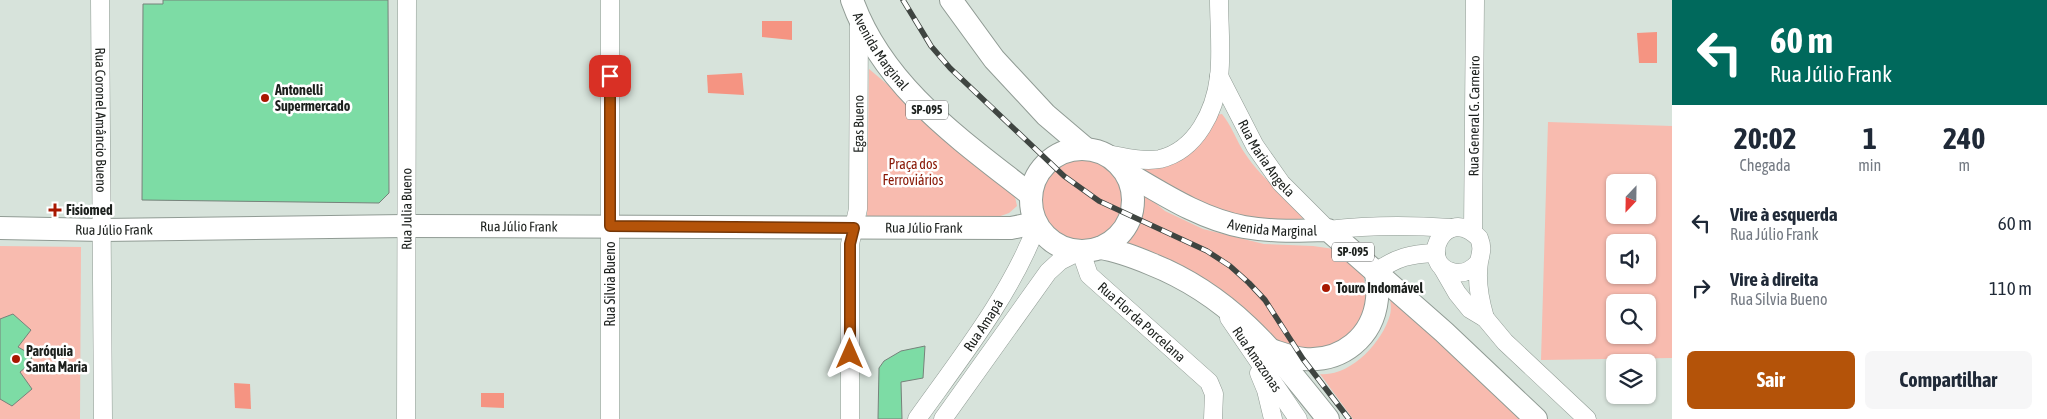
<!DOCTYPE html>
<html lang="pt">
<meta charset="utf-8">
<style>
body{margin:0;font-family:"Asap Condensed",sans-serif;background:#f6f6f7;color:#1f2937;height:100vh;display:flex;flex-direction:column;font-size:19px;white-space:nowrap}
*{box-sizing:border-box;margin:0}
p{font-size:16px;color:#747a83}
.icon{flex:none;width:28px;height:28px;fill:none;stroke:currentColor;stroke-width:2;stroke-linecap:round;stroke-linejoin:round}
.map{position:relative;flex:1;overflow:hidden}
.side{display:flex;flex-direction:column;background:#fff;width:375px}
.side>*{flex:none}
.top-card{background:#00695c;color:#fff;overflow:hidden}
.needle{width:32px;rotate:202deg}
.buttons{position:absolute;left:1606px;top:174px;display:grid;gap:10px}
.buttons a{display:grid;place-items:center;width:50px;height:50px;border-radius:8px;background:#fff;box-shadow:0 1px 4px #0004;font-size:25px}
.pin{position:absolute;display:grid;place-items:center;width:42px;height:42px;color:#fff;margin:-21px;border-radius:10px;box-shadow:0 2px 8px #0006}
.me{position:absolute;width:55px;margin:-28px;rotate:0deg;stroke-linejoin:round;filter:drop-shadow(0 0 4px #0008)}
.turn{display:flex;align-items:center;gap:18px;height:105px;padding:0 15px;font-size:22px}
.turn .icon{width:65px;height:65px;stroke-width:2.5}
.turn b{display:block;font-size:35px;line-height:42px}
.eta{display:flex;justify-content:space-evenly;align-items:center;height:85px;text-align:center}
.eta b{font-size:30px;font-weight:700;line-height:35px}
.cta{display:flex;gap:10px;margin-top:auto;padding:10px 15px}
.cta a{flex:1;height:58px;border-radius:8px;background:#b45309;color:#fff;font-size:20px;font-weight:700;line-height:58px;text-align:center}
.cta a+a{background:#f6f6f7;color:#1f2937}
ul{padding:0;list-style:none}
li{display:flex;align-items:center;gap:15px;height:65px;padding:0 15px}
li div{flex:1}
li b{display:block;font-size:19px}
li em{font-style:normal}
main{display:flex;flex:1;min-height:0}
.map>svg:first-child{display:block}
.green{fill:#f8bbaf;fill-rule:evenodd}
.water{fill:#f59482}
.building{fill:#7ddca5;stroke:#77827b}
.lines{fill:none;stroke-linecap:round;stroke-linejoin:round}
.minor-casing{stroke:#909b94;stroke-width:19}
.major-casing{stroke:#909b94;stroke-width:24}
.minor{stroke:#fff;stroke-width:18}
.major{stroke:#fff;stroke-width:22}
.rail-casing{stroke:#3f4541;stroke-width:5.5}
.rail{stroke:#fff;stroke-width:4;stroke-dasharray:11;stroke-linecap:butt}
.route-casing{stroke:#753606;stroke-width:12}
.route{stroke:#b45309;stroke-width:9}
.poi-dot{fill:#a81700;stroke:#fff;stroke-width:2}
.labels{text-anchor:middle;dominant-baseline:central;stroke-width:5;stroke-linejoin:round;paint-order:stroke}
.shield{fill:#fff;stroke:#606361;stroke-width:1}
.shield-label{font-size:12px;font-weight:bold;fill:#1c201d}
.street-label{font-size:14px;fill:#1c201d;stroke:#fff}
.poi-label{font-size:14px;font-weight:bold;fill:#1c201d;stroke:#fff;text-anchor:start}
.park-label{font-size:14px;fill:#881705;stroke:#fff}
</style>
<main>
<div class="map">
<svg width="1672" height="419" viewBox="0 0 1672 419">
<rect width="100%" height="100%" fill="#d7e3db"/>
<g class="green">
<path d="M869 69 907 101 943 138 1015 197 1017 206 1009 213 995 218 867 217Z"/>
<path d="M1222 114C1231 125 1235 137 1242 149 1258 175 1284 196 1307 218 1238 227 1193 200 1137 165L1184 157 1204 139 1215 115Z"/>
<path d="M1548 122 1672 126V358L1541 360ZM1615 182H1648V215H1615ZM1615 242H1648V275H1615ZM1648 302V335H1615V302Z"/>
<circle cx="1083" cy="198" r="42"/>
<path d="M1142 192 1165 211 1203 229 1264 244 1313 246 1334 249 1363 273 1367 296V314L1337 348 1291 351 1264 332 1239 303 1200 278 1127 243C1140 227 1145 213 1142 192Z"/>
<path d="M0 246 81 247 80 419H0Z"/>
<path d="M1389 292 1526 419H1353L1320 374C1350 377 1382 343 1390 315 1392 308 1390 299 1389 292Z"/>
</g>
<g class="water">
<path d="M762 21H792V40L762 37Z"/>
<path d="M1657 32V63H1639L1637 33Z"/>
<path d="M742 73 744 95 708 93 707 75Z"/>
<path d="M234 383 250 384 251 409 235 408Z"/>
<path d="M481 393H504V408L481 407Z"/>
</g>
<g class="building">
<path d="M163 0H388L389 193 379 203 142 200 143 4H163Z"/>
<path d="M13 314 31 330 18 347 32 355 31 363 20 372 32 389 12 406 0 399V319Z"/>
<path d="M925 346 923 378 901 382 902 419H878L879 368 884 361 901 351Z"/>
</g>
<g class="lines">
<defs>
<g id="minor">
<path id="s1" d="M100 0 103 419"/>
<path id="s2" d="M1219 76 1255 146 1281 183 1328 230C1369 225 1410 225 1451 228"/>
<path d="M1107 154C1123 157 1143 162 1160 159 1197 150 1215 110 1219 77 1222 53 1219 24 1219 0"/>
<path id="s3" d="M1473 232 1475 0"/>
<path id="s4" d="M1081 252 1089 275 1209 382 1214 394 1213 419"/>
<path d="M1479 262C1472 270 1464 275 1452 272 1417 263 1445 203 1479 238 1483 248 1481 252 1479 262 1476 280 1480 301 1485 318"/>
<path d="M1442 267 1457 293 1470 309 1485 318 1505 342 1587 419"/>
<path d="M1376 272C1397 257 1410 254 1436 253"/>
<path id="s5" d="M1229 318 1298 419"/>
<path d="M1259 373 1266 390 1273 419"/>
<path id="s6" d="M406 419 407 0"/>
<path d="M610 419V0"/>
<path id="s7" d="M850 419V244L858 209 859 21"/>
<path id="s8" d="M917 419C959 360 1012 293 1037 225"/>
<path d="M943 419 1048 272 1060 261 1078 252"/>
</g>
<g id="major">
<path id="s9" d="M852 0C883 87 961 140 1031 195"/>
<path d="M951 0 994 59 1046 115 1086 149"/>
<circle cx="1082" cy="200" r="51"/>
<path id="s10" d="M1127 173C1163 194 1201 219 1244 227 1272 232 1300 231 1328 230L1444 332 1536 419"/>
<path id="s11" d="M0 228 103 230 406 226 1011 228 1036 223"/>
<path d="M1100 248C1119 251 1134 257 1151 264 1232 296 1276 354 1328 419"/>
<path d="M1274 351C1283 354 1294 358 1304 359 1342 362 1373 337 1377 299 1378 290 1377 281 1376 272"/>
</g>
</defs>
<use href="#minor" class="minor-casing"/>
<use href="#major" class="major-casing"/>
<use href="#minor" class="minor"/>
<use href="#major" class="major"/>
<defs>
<path id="rail" d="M903 0 931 46 950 68 1064 176 1099 201 1207 251 1230 266 1249 283 1265 300 1303 359 1349 419"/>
</defs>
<use href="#rail" class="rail-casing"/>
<use href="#rail" class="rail"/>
</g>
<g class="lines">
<defs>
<path id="route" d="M610 76V226L854 228 850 244V354"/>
</defs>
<use href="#route" class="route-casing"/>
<use href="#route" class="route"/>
</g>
<g class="poi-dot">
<circle cx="265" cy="98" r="5"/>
<path d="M52.5 202.5h5v5h5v5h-5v5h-5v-5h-5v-5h5z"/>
<circle cx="1326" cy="288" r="5"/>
<circle cx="16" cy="359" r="5"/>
</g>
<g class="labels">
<g class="shield">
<rect x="906" y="100.5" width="42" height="19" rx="4"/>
<rect x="1332" y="242.5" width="42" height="19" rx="4"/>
</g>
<g class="shield-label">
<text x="927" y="110">SP-095</text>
<text x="1353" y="252">SP-095</text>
</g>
<g class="street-label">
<text stroke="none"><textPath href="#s9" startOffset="59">Avenida Marginal</textPath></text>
<text stroke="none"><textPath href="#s3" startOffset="116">Rua General G. Carneiro</textPath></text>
<text stroke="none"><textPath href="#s1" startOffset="120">Rua Coronel Amâncio Bueno</textPath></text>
<text stroke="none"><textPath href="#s7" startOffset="296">Egas Bueno</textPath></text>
<text stroke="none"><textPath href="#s2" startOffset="95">Rua Maria Angela</textPath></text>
<text stroke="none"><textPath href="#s6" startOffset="210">Rua Julia Bueno</textPath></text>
<text stroke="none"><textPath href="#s10" startOffset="158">Avenida Marginal</textPath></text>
<text stroke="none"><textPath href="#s11" startOffset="519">Rua Júlio Frank</textPath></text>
<text stroke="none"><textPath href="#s11" startOffset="924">Rua Júlio Frank</textPath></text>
<text stroke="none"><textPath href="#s11" startOffset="114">Rua Júlio Frank</textPath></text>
<text transform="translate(610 284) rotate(-90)">Rua Silvia Bueno</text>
<text stroke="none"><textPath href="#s4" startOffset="95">Rua Flor da Porcelana</textPath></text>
<text stroke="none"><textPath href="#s8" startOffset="115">Rua Amapá</textPath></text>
<text stroke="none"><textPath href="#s5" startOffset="50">Rua Amazonas</textPath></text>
</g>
<g class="poi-label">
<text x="275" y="90">Antonelli<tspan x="275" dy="16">Supermercado</tspan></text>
<text x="66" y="210">Fisiomed</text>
<text x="1336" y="288">Touro Indomável</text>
<text x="26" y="351">Paróquia<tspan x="26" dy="16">Santa Maria</tspan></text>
</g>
<g class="park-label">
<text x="913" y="164">Praça dos<tspan x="913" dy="16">Ferroviários</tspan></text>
</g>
</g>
</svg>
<div class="buttons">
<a><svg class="needle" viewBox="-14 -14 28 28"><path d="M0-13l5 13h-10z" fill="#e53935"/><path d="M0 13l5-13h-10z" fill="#747a83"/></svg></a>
<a><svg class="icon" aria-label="sound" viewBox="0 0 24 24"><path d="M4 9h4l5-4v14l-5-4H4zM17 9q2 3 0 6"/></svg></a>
<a><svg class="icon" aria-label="search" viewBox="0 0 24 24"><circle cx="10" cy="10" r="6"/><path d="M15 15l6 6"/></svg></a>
<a><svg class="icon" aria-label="layers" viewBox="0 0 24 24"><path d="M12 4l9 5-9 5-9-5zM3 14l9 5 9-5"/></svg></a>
</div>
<div class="pin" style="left:610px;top:76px;background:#d93025"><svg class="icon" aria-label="arrive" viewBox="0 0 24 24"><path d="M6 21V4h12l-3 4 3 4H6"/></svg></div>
<svg class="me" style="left:850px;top:354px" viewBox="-20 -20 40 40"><path d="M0-17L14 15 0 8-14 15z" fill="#b45309" stroke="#fff" stroke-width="4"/></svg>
</div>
<section class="side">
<div class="top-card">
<div class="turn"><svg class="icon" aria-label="left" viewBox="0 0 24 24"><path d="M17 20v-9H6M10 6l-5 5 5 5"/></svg><div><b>60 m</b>Rua Júlio Frank</div></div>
</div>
<div class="eta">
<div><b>20:02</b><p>Chegada</p></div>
<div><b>1</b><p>min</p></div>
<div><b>240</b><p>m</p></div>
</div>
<ul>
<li><svg class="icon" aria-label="left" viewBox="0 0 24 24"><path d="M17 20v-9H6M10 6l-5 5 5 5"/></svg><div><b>Vire à esquerda</b><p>Rua Júlio Frank</p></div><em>60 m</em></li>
<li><svg class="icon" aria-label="right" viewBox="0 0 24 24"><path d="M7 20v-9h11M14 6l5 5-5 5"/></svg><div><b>Vire à direita</b><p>Rua Silvia Bueno</p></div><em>110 m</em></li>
</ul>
<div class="cta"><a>Sair</a><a>Compartilhar</a></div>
</section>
</main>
